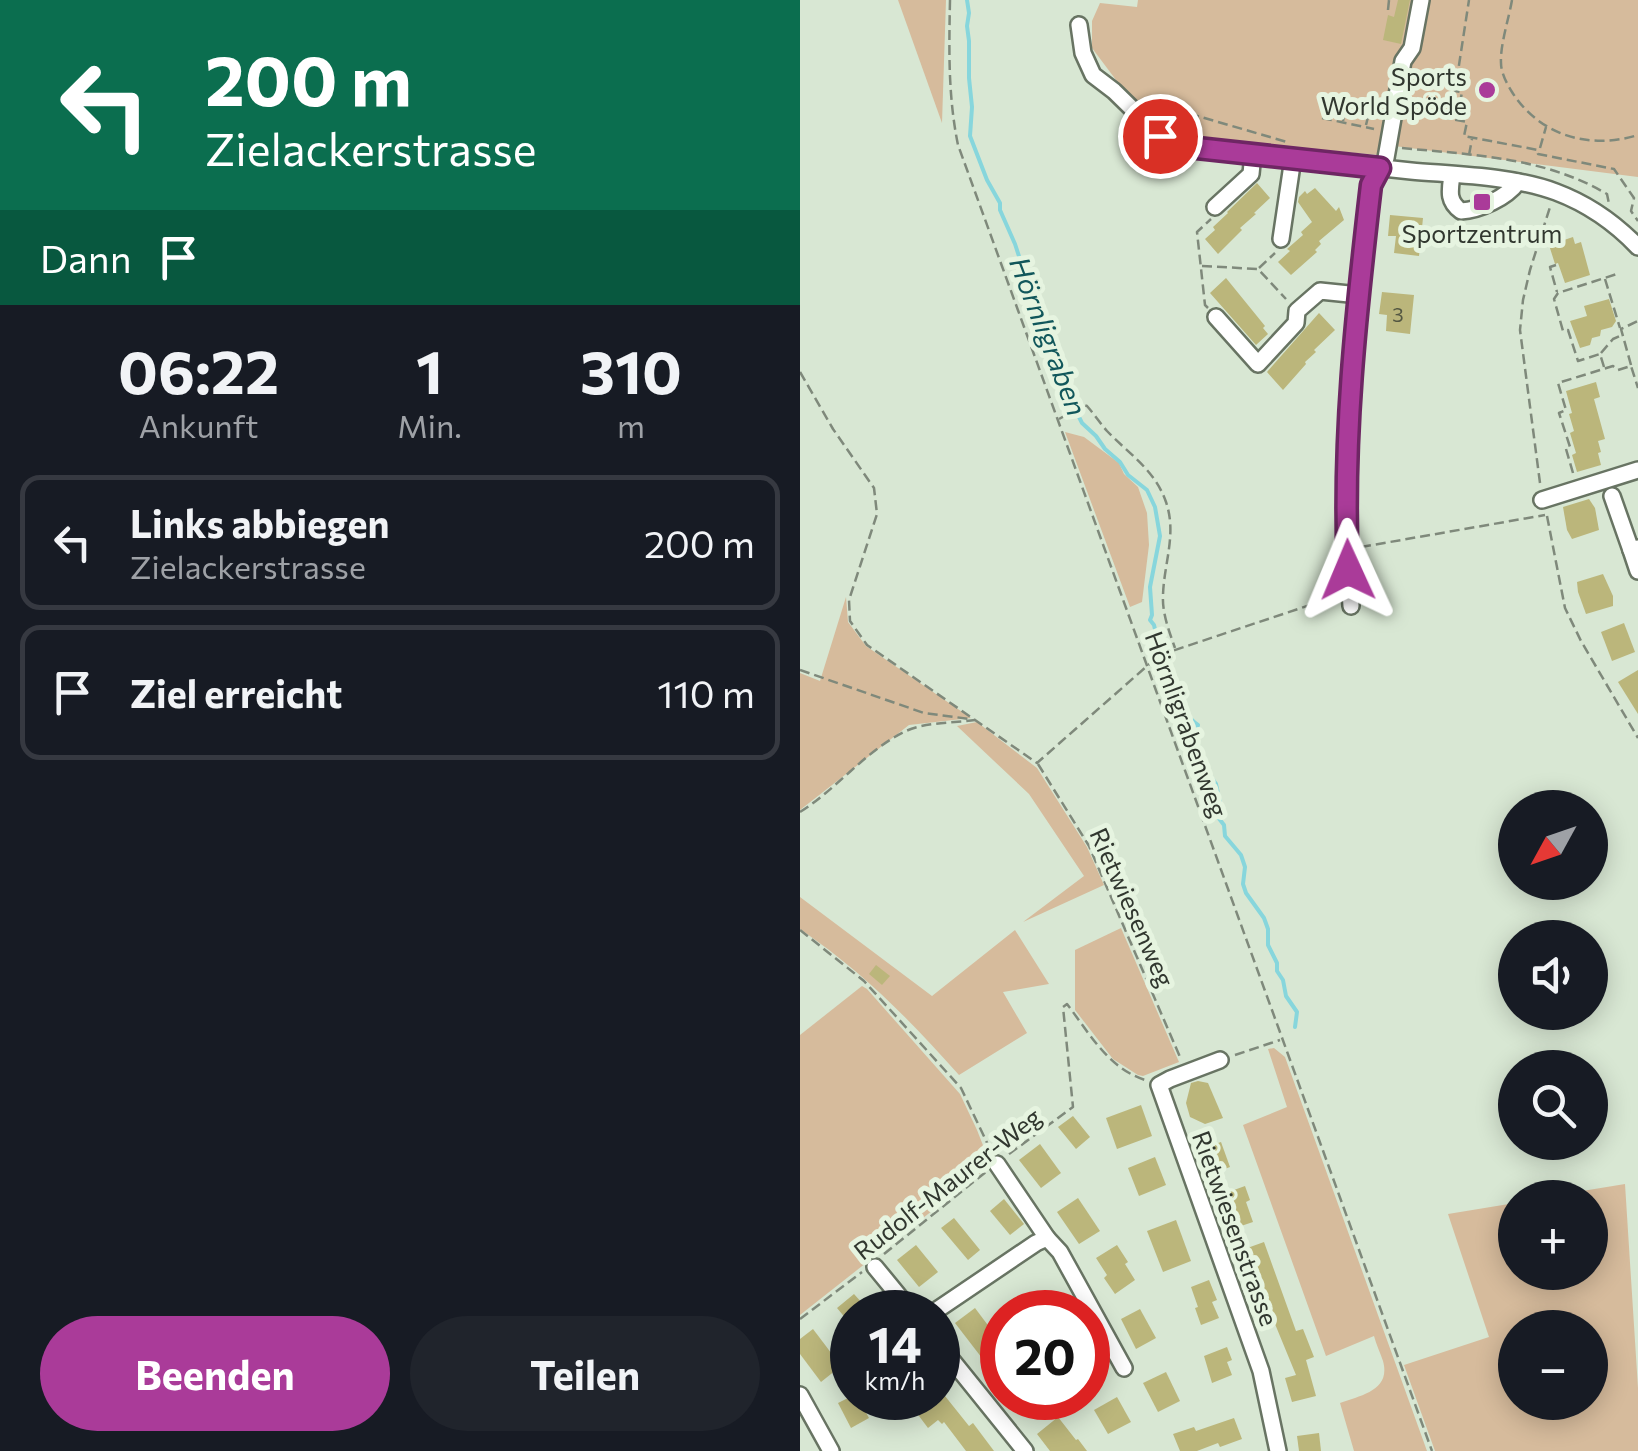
<!DOCTYPE html>
<html lang="de">
<meta charset="utf-8">
<style>
body{margin:0;font-family:Commissioner,sans-serif;background:#20242c;color:#f1f3f6;height:100vh;display:flex;flex-direction:column;font-size:38px;white-space:nowrap}
*{box-sizing:border-box;margin:0}
p{font-size:32px;color:#9ea1a6}
.icon{flex:none;width:55px;height:55px;fill:none;stroke:currentColor;stroke-width:2;stroke-linecap:round;stroke-linejoin:round}
.map{position:relative;flex:1;overflow:hidden}
.side{display:flex;flex-direction:column;background:#171b24;width:800px}
.side>*{flex:none}
.guide{background:#0b6e4f;color:#fff;overflow:hidden}
.needle{width:65px;rotate:230deg}
.fabs{position:absolute;left:698px;top:790px;display:grid;gap:20px}
.fabs a{display:grid;place-items:center;width:110px;height:110px;border-radius:50%;background:#171b24;box-shadow:0 5px 25px #0003;font-size:50px}
.speed{position:absolute;left:30px;top:1290px;display:flex;gap:20px;font-size:50px;font-weight:700;text-align:center}
.speed>*{display:grid;place-content:center;width:130px;height:130px;border-radius:50%;background:#171b24;box-shadow:0 5px 25px #0003;line-height:1}
.speed small{font-size:25px;font-weight:400}
.speed .limit{border:15px solid #d22;background:#fff;color:#111}
.pin{position:absolute;display:grid;place-items:center;width:85px;height:85px;color:#fff;margin:-42px;border:5px solid #fff;border-radius:50%;box-shadow:0 2px 10px #0007}
.me{position:absolute;width:110px;margin:-55px;rotate:359deg;stroke-linejoin:round;filter:drop-shadow(0 0 8px #0008)}
.turn{display:flex;align-items:center;gap:35px;height:210px;padding:0 40px;font-size:45px}
.turn .icon{width:130px;height:130px;stroke-width:2.5}
.turn b{display:block;font-size:70px;line-height:85px}
.then{display:flex;align-items:center;height:95px;padding:0 40px;background:#0003;gap:20px;font-size:38px}
.eta{display:flex;justify-content:space-evenly;align-items:center;height:170px;text-align:center}
.eta b{font-size:60px;font-weight:700;line-height:70px}
.button{display:flex;gap:20px;margin-top:auto;padding:20px 40px}
.button a{flex:1;height:115px;border-radius:60px;background:#aa3b99;color:#fff;font-size:40px;font-weight:700;line-height:115px;text-align:center}
.button a+a{background:#20242c;color:#f1f3f6}
ul{padding:0;list-style:none}
li{display:flex;align-items:center;gap:30px;height:135px;margin:0 20px 15px;padding:0 20px;border:5px solid #363941;border-radius:20px}
li div{flex:1}
li b{display:block;font-size:38px}
li em{font-style:normal}
main{display:flex;flex:1;min-height:0}
.map>svg:first-child{display:block}
.green{fill:#d6bb9c;fill-rule:evenodd}
.lines{fill:none;stroke-linecap:round;stroke-linejoin:round}
.stream{stroke:#87d6dc;stroke-width:4}
.building{fill:#bbb67b}
.minor-casing{stroke:#687463;stroke-width:20}
.path{stroke:#7f897b;stroke-width:2.5;stroke-dasharray:10 5;stroke-linecap:butt}
.minor{stroke:#fff;stroke-width:15}
.route-casing{stroke:#6e2663;stroke-width:25}
.route{stroke:#aa3b99;stroke-width:18}
.poi-dot{fill:#aa3b99;stroke:#e6f4e0;stroke-width:4}
.labels{text-anchor:middle;dominant-baseline:central;stroke-width:10;stroke-linejoin:round;paint-order:stroke}
.number-label{font-size:20px;fill:#545742}
.poi-label{font-size:25px;fill:#31372f;stroke:#e6f4e0;text-anchor:end}
.street-label{font-size:25px;fill:#31372f;stroke:#e6f4e0}
.water-label{font-size:28px;font-style:italic;fill:#11575b;stroke:#e6f4e0}
</style>
<main>
<section class="side">
<div class="guide">
<div class="turn"><svg class="icon" aria-label="left" viewBox="0 0 24 24"><path d="M17 20v-9H6M10 6l-5 5 5 5"/></svg><div><b>200 m</b>Zielackerstrasse</div></div>
<div class="then">Dann<svg class="icon" aria-label="arrive" viewBox="0 0 24 24"><path d="M6 21V4h12l-3 4 3 4H6"/></svg></div>
</div>
<div class="eta">
<div><b>06:22</b><p>Ankunft</p></div>
<div><b>1</b><p>Min.</p></div>
<div><b>310</b><p>m</p></div>
</div>
<ul>
<li><svg class="icon" aria-label="left" viewBox="0 0 24 24"><path d="M17 20v-9H6M10 6l-5 5 5 5"/></svg><div><b>Links abbiegen</b><p>Zielackerstrasse</p></div><em>200 m</em></li>
<li><svg class="icon" aria-label="arrive" viewBox="0 0 24 24"><path d="M6 21V4h12l-3 4 3 4H6"/></svg><div><b>Ziel erreicht</b></div><em>110 m</em></li>
</ul>
<div class="button"><a>Beenden</a><a>Teilen</a></div>
</section>
<div class="map">
<svg width="838" height="1451" viewBox="0 0 838 1451">
<rect width="100%" height="100%" fill="#d8e7d3"/>
<g class="green">
<path d="M98 0H146L142 123Z"/>
<path d="M338 0H838V177L594 146 580 155 400 140 360 127 319 84 292 48V21L300 3 337 7Z"/>
<path d="M265 432 284 437 319 463 324 474 338 487 347 513 349 545 342 602 330 607Z"/>
<path d="M46 597 48 622 66 646 171 718 109 725 0 810V673L20 681Z"/>
<path d="M177 722 237 768 287 847 304 885 223 922 284 876 229 794 157 726Z"/>
<path d="M0 897 132 996 215 930 249 984 203 992 227 1033 159 1075C108 1018 64 973 0 929Z"/>
<path d="M321 928 379 1062 343 1076 338 1075 313 1059 275 1010V950Z"/>
<path d="M62 986 67 989 160 1094 177 1130 188 1158 189 1166 0 1315V1035Z"/>
<path d="M474 1048 485 1057 627 1451H554L540 1403C562 1395 591 1390 583 1361 580 1352 576 1344 574 1336L526 1356 443 1125 487 1107 468 1049Z"/>
<path d="M825 1184 838 1388V1451H635L604 1365 689 1337 648 1214 715 1203V1272H790V1198L746 1197ZM715 1328H790V1402H715Z"/>
</g>
<g class="lines">
<g class="stream">
<path d="M167 0 169 13 167 26 169 41V78L172 107 170 136 187 180 200 203V210L215 244 233 299 248 331 249 353 263 371 266 391 282 423 296 436 305 449 320 462 328 475 347 490 355 507 360 536 350 587 352 615 350 620 354 625 360 652"/>
<path d="M363 660 373 682 375 701C385 709 387 718 398 725L393 739 395 755 416 784 420 803 417 816 424 825 425 836 441 855 445 867 443 884 446 893 464 918 468 929V945L477 963V971L483 980 486 996 497 1012 495 1027"/>
</g>
</g>
<g class="building">
<path d="M598 0H610L601 44 583 40 588 15 594 17Z"/>
<path d="M457 183 470 198 454 213 456 214 440 228 442 230 418 254 405 239 415 230 413 227 428 213 427 212Z"/>
<path d="M515 188 536 211 539 207 544 220 519 241 521 244 515 250 517 252 491 275 478 262 490 251 487 249 503 235 501 232 512 222 498 202 499 197 505 191 507 194Z"/>
<path d="M590 215 623 218 619 256 594 253 596 236H588Z"/>
<path d="M773 237 775 244 781 242 790 275 765 283 758 263 755 264 749 245Z"/>
<path d="M426 278 465 326 463 328 468 334 456 345 410 293Z"/>
<path d="M582 292 614 295 610 334 586 331 587 315 579 314Z"/>
<path d="M809 299 816 321 812 327 801 330 800 336 792 338 790 345 780 348 770 321 787 316 784 306Z"/>
<path d="M519 313 535 330 514 350 516 352 505 362 506 364 483 390 467 372Z"/>
<path d="M796 382 800 397 794 399 805 439 798 441 801 452 798 453 801 465 777 472 772 455 776 453 770 433 774 431 769 414 772 413 766 391Z"/>
<path d="M789 499 795 508 799 530 772 539 767 530 763 507Z"/>
<path d="M803 574 813 596V606L786 614 778 592 777 582Z"/>
<path d="M824 623 835 652 812 661 801 632Z"/>
<path d="M838 670V714L818 682Z"/>
<path d="M76 965 90 976 82 985 69 974Z"/>
<path d="M398 1081 408 1083 423 1118 405 1124 390 1117 386 1103 391 1083Z"/>
<path d="M341 1105 352 1136 317 1149 306 1118Z"/>
<path d="M273 1116 290 1137 276 1149 258 1127Z"/>
<path d="M421 1142 430 1167 411 1174 401 1149Z"/>
<path d="M240 1144 261 1173 241 1188 219 1160Z"/>
<path d="M355 1157 366 1185 339 1196 328 1168Z"/>
<path d="M445 1186 450 1200 446 1202 453 1222 432 1229 425 1210 428 1208 423 1194Z"/>
<path d="M278 1198 300 1231 279 1244 257 1212Z"/>
<path d="M204 1199 224 1224 210 1235 190 1211Z"/>
<path d="M154 1218 180 1250 168 1260 141 1228Z"/>
<path d="M376 1220 391 1261 363 1272 347 1231Z"/>
<path d="M464 1242 496 1331 503 1329 514 1357 506 1360 516 1396 492 1402 485 1378 496 1375 475 1324 467 1327 439 1251Z"/>
<path d="M116 1245 138 1272 119 1287 97 1260Z"/>
<path d="M317 1245 328 1262 325 1264 335 1280 315 1294 304 1278 307 1275 296 1258Z"/>
<path d="M409 1280 417 1300 412 1302 419 1318 401 1325 395 1308 398 1307 391 1287Z"/>
<path d="M54 1294 70 1312H52V1326L37 1308Z"/>
<path d="M175 1308 202 1344V1349L185 1362 155 1323Z"/>
<path d="M340 1309 356 1338 336 1349 321 1319Z"/>
<path d="M13 1329 41 1366 21 1382 0 1354V1339Z"/>
<path d="M427 1347 432 1360 427 1362 432 1375 412 1383 404 1356Z"/>
<path d="M366 1372 380 1401 358 1412 343 1383Z"/>
<path d="M141 1391 169 1426 173 1423 194 1451H166L144 1422 142 1424 138 1420 128 1428 116 1412 133 1398H138Z"/>
<path d="M317 1397 331 1422 308 1434 294 1410Z"/>
<path d="M48 1398H58L69 1418 51 1428 38 1403Z"/>
<path d="M208 1398H237L219 1412Z"/>
<path d="M258 1417 276 1440 278 1439 287 1451H250L237 1434Z"/>
<path d="M434 1418 442 1439 420 1447 418 1443 397 1451H380L373 1434 394 1427 396 1431Z"/>
<path d="M519 1433 521 1451H499L497 1436Z"/>
</g>
<g class="lines">
<defs>
<g id="minor">
<path d="M279 25 283 53 293 75 314 91 360 136 397 148C468 155 540 164 611 171 657 175 713 176 756 192 788 204 815 223 838 247"/>
<path d="M652 175C650 190 647 201 661 211 680 210 706 198 718 182"/>
<path d="M415 207 451 174 453 153"/>
<path d="M481 239 493 158"/>
<path d="M416 317 458 364 496 323 497 311 520 291 559 295"/>
<path d="M812 496 831 550"/>
<path d="M742 500 838 470"/>
<path d="M838 548 831 550 838 571"/>
<path d="M551 606 547 549 549 416 553 355 571 185 586 158 603 61 612 48 621 0"/>
<path d="M420 1060 370 1079 359 1085 461 1371 478 1451"/>
<path d="M197 1164 247 1238"/>
<path d="M75 1267 112 1312"/>
<path d="M134 1312 236 1243 247 1238 260 1252 324 1368"/>
<path d="M138 1343 225 1451"/>
<path d="M0 1395 31 1451"/>
</g>
</defs>
<use href="#minor" class="minor-casing"/>
<g class="path">
<path d="M150 0C149 50 148 96 158 145L632 1451"/>
<path d="M712 0C709 18 700 45 701 63 701 73 707 84 712 92 740 136 790 150 838 135"/>
<path d="M588 10 589 0"/>
<path d="M346 101 487 142"/>
<path d="M611 111 667 122 664 136 738 150V154L814 169 834 198 831 211 838 221"/>
<path d="M522 118 574 129"/>
<path d="M657 119 662 92 655 91 669 0"/>
<path d="M543 121 547 101 578 108"/>
<path d="M566 125 570 109"/>
<path d="M602 148C674 155 744 157 807 194L809 204"/>
<path d="M740 148 746 127"/>
<path d="M669 155 672 139"/>
<path d="M756 265 750 267 757 292"/>
<path d="M402 266 458 269 486 299"/>
<path d="M459 268 475 253"/>
<path d="M805 279 820 328"/>
<path d="M408 308 405 305 397 232 411 219"/>
<path d="M801 353 813 339 822 335"/>
<path d="M831 365 821 329 838 321"/>
<path d="M804 367 800 354 778 361 768 330 763 331 754 299 758 293 820 273"/>
<path d="M0 372 33 429 74 488 77 514 49 600 50 621 67 645 237 763 355 659 366 653 534 597"/>
<path d="M259 419 284 405 287 406C294 414 300 423 307 431 329 454 355 470 366 502 377 534 364 563 363 595 362 613 369 631 375 648"/>
<path d="M773 473 766 449 770 447 759 413 766 410 758 383 813 366 818 370 831 366 838 388"/>
<path d="M740 483 720 330 723 300 730 270 750 207"/>
<path d="M747 516 765 608 781 641 838 738"/>
<path d="M561 547 745 515"/>
<path d="M0 670 124 713 170 719"/>
<path d="M238 764 289 846 380 1057"/>
<path d="M0 812C37 789 66 750 106 731 126 722 153 723 175 720"/>
<path d="M0 930 64 981 161 1088 190 1149"/>
<path d="M435 1055 480 1040"/>
<path d="M209 1154 273 1107 263 1007 267 1004C290 1034 308 1068 345 1080"/>
<path d="M84 1254 187 1171"/>
<path d="M0 1319 62 1272"/>
</g>
<use href="#minor" class="minor"/>
</g>
<g class="lines">
<defs>
<path id="route" d="M360 136 397 148 580 168 571 185C556 313 542 441 548 570"/>
</defs>
<use href="#route" class="route-casing"/>
<use href="#route" class="route"/>
</g>
<g class="poi-dot">
<circle cx="687" cy="90" r="10"/>
<rect x="672" y="192" width="20" height="20" rx="5"/>
</g>
<g class="labels">
<g class="number-label">
<text x="598" y="314">3</text>
</g>
<g class="poi-label">
<text x="667" y="76">Sports<tspan x="667" dy="29">World Spöde</tspan></text>
<text x="682" y="233" text-anchor="middle">Sportzentrum</text>
</g>
<g class="street-label">
<text transform="translate(387 724) rotate(70)">Hörnligrabenweg</text>
<text transform="translate(333 907) rotate(66)">Rietwiesenweg</text>
<text transform="translate(147 1183) rotate(-38)">Rudolf-Maurer-Weg</text>
<text transform="translate(436 1228) rotate(70)">Rietwiesenstrasse</text>
</g>
<g class="water-label">
<text transform="translate(249 336) rotate(69)">Hörnligraben</text>
</g>
</g>
</svg>
<div class="fabs">
<a><svg class="needle" viewBox="-14 -14 28 28"><path d="M0-13l5 13h-10z" fill="#e53935"/><path d="M0 13l5-13h-10z" fill="#9ea1a6"/></svg></a>
<a><svg class="icon" aria-label="sound" viewBox="0 0 24 24"><path d="M4 9h4l5-4v14l-5-4H4zM17 9q2 3 0 6"/></svg></a>
<a><svg class="icon" aria-label="search" viewBox="0 0 24 24"><circle cx="10" cy="10" r="6"/><path d="M15 15l6 6"/></svg></a>
<a>+</a>
<a>−</a>
</div>
<div class="speed"><div>14<small>km/h</small></div><div class="limit">20</div></div>
<div class="pin" style="left:360px;top:136px;background:#d93025"><svg class="icon" aria-label="arrive" viewBox="0 0 24 24"><path d="M6 21V4h12l-3 4 3 4H6"/></svg></div>
<svg class="me" style="left:548px;top:570px" viewBox="-20 -20 40 40"><path d="M0-17L14 15 0 8-14 15z" fill="#aa3b99" stroke="#fff" stroke-width="4"/></svg>
</div>
</main>
